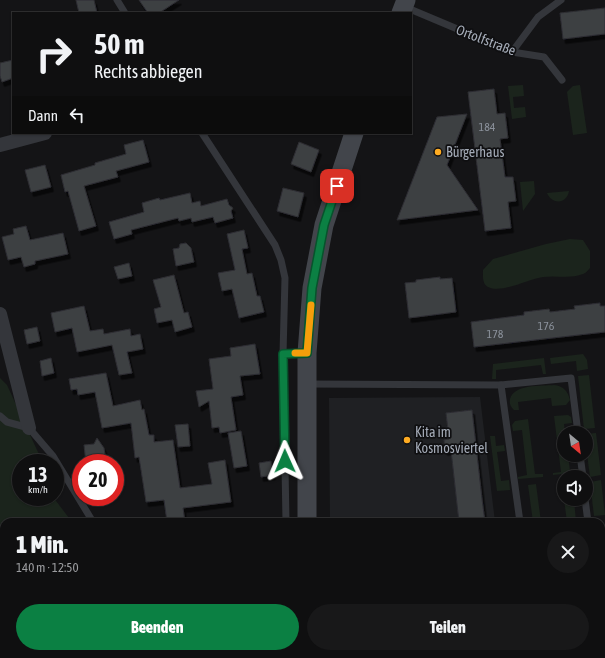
<!DOCTYPE html>
<html lang="de">
<meta charset="utf-8">
<style>
body{margin:0;font-family:"Asap Condensed",sans-serif;background:#181819;color:#f1f3f6;height:100vh;display:flex;flex-direction:column;font-size:15px;white-space:nowrap}
*{box-sizing:border-box;margin:0}
p{font-size:13px;color:#9b9c9f}
.icon{flex:none;width:22px;height:22px;fill:none;stroke:currentColor;stroke-width:2;stroke-linecap:round;stroke-linejoin:round}
.map{position:relative;flex:1;overflow:hidden}
.panel{position:absolute;left:0px;top:518px;width:605px;height:140px;display:flex;flex-direction:column;background:#0f0f10;border-radius:12px 12px 0 0;box-shadow:0 1px 3px #0004,0 0 0 1px #2f2f30}
.panel>*{flex:none}
.hud{position:absolute;left:12px;top:12px;width:400px;height:122px;border-radius:0px;box-shadow:0 1px 3px #0004,0 0 0 1px #2f2f30;background:#0f0f10;color:#f1f3f6;overflow:hidden}
.needle{width:26px;rotate:151deg}
.fabs{position:absolute;left:557px;top:426px;display:grid;gap:8px}
.fabs a{display:grid;place-items:center;width:36px;height:36px;border-radius:50%;background:#0f0f10;box-shadow:0 1px 3px #0004,0 0 0 1px #2f2f30;font-size:20px}
.speed{position:absolute;left:12px;top:454px;display:flex;gap:8px;font-size:20px;font-weight:700;text-align:center}
.speed>*{display:grid;place-content:center;width:52px;height:52px;border-radius:50%;background:#0f0f10;box-shadow:0 1px 3px #0004,0 0 0 1px #2f2f30;line-height:1}
.speed small{font-size:10px;font-weight:400}
.speed .limit{border:6px solid #d22;background:#fff;color:#111}
.pin{position:absolute;display:grid;place-items:center;width:34px;height:34px;color:#fff;margin:-17px;border-radius:8px;box-shadow:0 2px 6px #0006}
.me{position:absolute;width:44px;margin:-22px;rotate:359deg;stroke-linejoin:round;filter:drop-shadow(0 0 3px #0008)}
.turn{display:flex;align-items:center;gap:14px;height:84px;padding:0 16px;font-size:18px}
.turn .icon{width:52px;height:52px;stroke-width:2.5}
.turn b{display:block;font-size:28px;line-height:34px}
.then{display:flex;align-items:center;height:38px;padding:0 16px;background:#0003;gap:8px;font-size:15px}
.round{display:grid;place-items:center;flex:none;width:42px;height:42px;border-radius:21px;background:#181819}
.head{display:flex;align-items:center;justify-content:space-between;height:68px;padding:0 16px}
h1{font-size:24px;font-weight:800;line-height:30px}
.cta{display:flex;gap:8px;margin-top:auto;padding:8px 16px}
.cta a{flex:1;height:46px;border-radius:24px;background:#0b8043;color:#fff;font-size:16px;font-weight:800;line-height:46px;text-align:center}
.cta a+a{background:#181819;color:#f1f3f6}
.map>svg:first-child{display:block}
.built{fill:#1f2023}
.green{fill:#1b241c}
.building{fill:#3d3f43;stroke:#2d2d32;filter:url(#shadow)}
.lines{fill:none;stroke-linecap:round;stroke-linejoin:round}
.lane{stroke:#34363b;stroke-width:7}
.street{stroke:#34363b;stroke-width:14}
.secondary{stroke:#42454b;stroke-width:19}
.route-casing{stroke:#07532c;stroke-width:10}
.route{stroke:#0b8043;stroke-width:7}
.slow{stroke:#f59e0b;stroke-width:7}
.poi-dot{fill:#ffac22;stroke:#0f0f11;stroke-width:1.5}
.labels{text-anchor:middle;dominant-baseline:central;stroke-width:3.5;stroke-linejoin:round;paint-order:stroke}
.number-label{font-size:12px;fill:#8a909a}
.street-label{font-size:14px;fill:#a4abb7;stroke:#0f0f11}
.poi-label{font-size:14px;fill:#a4abb7;stroke:#0f0f11;text-anchor:start}
</style>
<div class="map">
<svg width="605" height="658" viewBox="0 0 605 658">
<defs>
<filter id="shadow"><feDropShadow dx="2.5" dy="4.5" stdDeviation="0" flood-color="#0009"/></filter>
</defs>
<rect width="100%" height="100%" fill="#141416"/>
<path class="built" d="M480 397 495 522H330L329 398Z"/>
<g class="green">
<path d="M523 85 524 96 513 97 514 108 525 107 526 117 512 119 508 86Z"/>
<path d="M580 85 587 133 573 135 567 92 573 86Z"/>
<path d="M534 181 535 194 523 211 520 182Z"/>
<path d="M569 191C567 204 552 205 547 193Z"/>
<path d="M570 239 583 240 590 251V268C588 270 586 273 583 274 571 279 555 275 543 277 528 279 502 294 488 287 482 284 483 276 483 270L493 259 546 244Z"/>
<path d="M583 354 587 360 588 369 577 371 576 361 551 364 550 358Z"/>
<path d="M544 358 546 374H543L541 365 496 370V379H492L493 364Z"/>
<path d="M589 375 595 428 584 429 578 376Z"/>
<path d="M0 378 7 385 43 463H21V497H53L72 522H4V654H67L61 658H0Z"/>
<path d="M554 385C563 386 568 391 570 400L566 405 552 406 551 398 518 402 519 410H514C511 407 509 404 510 399 514 384 541 386 554 385Z"/>
<path d="M568 415 571 417 572 423 564 424 565 433H564V455H568L570 471 578 470 579 472 553 475V473L561 472 554 416Z"/>
<path d="M528 419 535 474H543V477L518 479V477L527 475 522 430 513 431 512 425 515 421Z"/>
<path d="M596 433 601 475 590 477 586 446V434Z"/>
<path d="M490 436H495L496 446 504 445 505 451 497 452 501 481 509 480 510 490 497 491Z"/>
<path d="M601 480 605 515 594 516 590 482Z"/>
<path d="M536 484 541 522H533L528 485Z"/>
<path d="M564 499H574L576 522H567Z"/>
</g>
<g class="building">
<path d="M76 0H94L97 13H79Z"/>
<path d="M139 0H179L159 13H148Z"/>
<path d="M605 8V34L563 39 560 13Z"/>
<path d="M13 60V78L2 82 0 76V63Z"/>
<path d="M494 89 497 114 505 113 508 138 500 139 505 177H513L516 201 508 202 511 228 485 231 468 92Z"/>
<path d="M467 114 447 165 478 210 397 220 437 117Z"/>
<path d="M143 140 149 162 116 171 118 177 84 186 96 226 79 231 68 191 65 192 61 175 95 165V163L126 154 124 145Z"/>
<path d="M299 142 319 150 311 172 291 164Z"/>
<path d="M45 165 51 187 31 192 25 170Z"/>
<path d="M283 188 304 193 298 217 277 211Z"/>
<path d="M190 193 192 203 200 201 201 206 227 199 229 205 233 208 231 211 233 218 215 223 213 217 192 222 191 218 179 221 178 218 131 230 132 234 114 239 109 222 144 212 142 203 159 198 160 200Z"/>
<path d="M26 226 30 240 63 233 68 254 35 261V264L24 267 21 257 8 260 2 237 14 234 13 229Z"/>
<path d="M244 230 248 248 242 249 247 274 252 273 257 296H260L264 312 239 318 232 289 222 291 218 273 235 270 227 234Z"/>
<path d="M186 243 191 248 194 262 176 266 173 249 179 248 180 244Z"/>
<path d="M129 263 132 276 118 279 114 267Z"/>
<path d="M174 275 184 313 188 312 192 327 175 332 172 320 157 323 154 309 161 307 153 280Z"/>
<path d="M440 277V279L452 278 456 312 409 318 405 283 416 282V280Z"/>
<path d="M600 303V306H605V332L474 347 471 322 524 315V312L549 309 550 312 575 309 574 306Z"/>
<path d="M84 306 90 331 103 329 104 334 130 329 131 336 140 334 143 349 127 352 132 373 119 375 112 345 77 352 72 328 55 332 51 313Z"/>
<path d="M37 327 40 341 27 344 24 330Z"/>
<path d="M255 344 260 374 240 376 243 395 231 397 236 430 220 433 219 427 212 428 209 401 199 407 196 391 213 389 209 359 231 356 230 348Z"/>
<path d="M51 358 54 373 42 376 40 361Z"/>
<path d="M106 373 113 406 140 400 142 410 144 409 149 435H154V442L173 440 180 488 212 484 208 463 225 460 231 502 183 508 185 522H167L164 500 146 502 139 457 135 458 131 423 102 428 95 392 78 395 77 389 71 390 69 379Z"/>
<path d="M472 410 482 499 485 522H459L451 450 445 451 444 440 449 439 446 413Z"/>
<path d="M188 424 190 446 178 447 175 425Z"/>
<path d="M241 431 247 466 234 468 228 433Z"/>
<path d="M97 438 104 448 106 462 86 463 84 445 94 444Z"/>
<path d="M271 461 273 475 261 477 259 463Z"/>
</g>
<g class="lines">
<g class="lane">
<path d="M117 0 125 13"/>
<path d="M405 7 512 52 544 57 562 80"/>
<path d="M512 52 538 17 561 0"/>
<path d="M202 133 275 245 281 260 285 278 283 354 286 522"/>
<path d="M283 354 307 353"/>
<path d="M307 384 501 385 571 378 578 433"/>
<path d="M501 385 520 522"/>
<path d="M0 416 7 422 29 428 53 456 93 522"/>
<path d="M580 455 583 477"/>
<path d="M585 499 588 522"/>
<path d="M172 654 174 658"/>
<path d="M294 654 306 657"/>
</g>
<g class="street">
<path d="M0 145 45 133"/>
<path d="M0 314 29 428"/>
</g>
<g class="secondary">
<path d="M401 13 406 0"/>
<path d="M307 522V353L312 288 324 225 354 133"/>
<path d="M308 654V658"/>
</g>
</g>
<g class="lines">
<defs>
<path id="route" d="M285 461 283 354 307 353 312 288 324 225 337 186"/>
</defs>
<use href="#route" class="route-casing"/>
<use href="#route" class="route"/>
<path class="slow" d="M295 353H307L311 305"/>
</g>
<g class="poi-dot">
<circle cx="438" cy="152" r="4"/>
<circle cx="407" cy="440" r="4"/>
</g>
<g class="labels">
<g class="number-label">
<text x="487" y="127">184</text>
<text x="546" y="326">176</text>
<text x="495" y="334">178</text>
</g>
<g class="street-label">
<text transform="translate(486 40) rotate(21)">Ortolfstraße</text>
</g>
<g class="poi-label">
<text x="446" y="152">Bürgerhaus</text>
<text x="415" y="432">Kita im<tspan x="415" dy="16">Kosmosviertel</tspan></text>
</g>
</g>
</svg>
<div class="fabs">
<a><svg class="needle" viewBox="-14 -14 28 28"><path d="M0-13l5 13h-10z" fill="#e53935"/><path d="M0 13l5-13h-10z" fill="#9b9c9f"/></svg></a>
<a><svg class="icon" aria-label="sound" viewBox="0 0 24 24"><path d="M4 9h4l5-4v14l-5-4H4zM17 9q2 3 0 6"/></svg></a>
</div>
<div class="speed"><div>13<small>km/h</small></div><div class="limit">20</div></div>
<div class="pin" style="left:337px;top:186px;background:#d93025"><svg class="icon" aria-label="arrive" viewBox="0 0 24 24"><path d="M6 21V4h12l-3 4 3 4H6"/></svg></div>
<svg class="me" style="left:285px;top:461px" viewBox="-20 -20 40 40"><path d="M0-17L14 15 0 8-14 15z" fill="#0b8043" stroke="#fff" stroke-width="4"/></svg>
<div class="hud">
<div class="turn"><svg class="icon" aria-label="right" viewBox="0 0 24 24"><path d="M7 20v-9h11M14 6l5 5-5 5"/></svg><div><b>50 m</b>Rechts abbiegen</div></div>
<div class="then">Dann<svg class="icon" aria-label="left" viewBox="0 0 24 24"><path d="M17 20v-9H6M10 6l-5 5 5 5"/></svg></div>
</div>
<section class="panel">
<div class="head"><div><h1>1 Min.</h1><p>140 m · 12:50</p></div><a class="round"><svg class="icon" aria-label="close" viewBox="0 0 24 24"><path d="M6 6l12 12M18 6L6 18"/></svg></a></div>
<div class="cta"><a>Beenden</a><a>Teilen</a></div>
</section>
</div>
